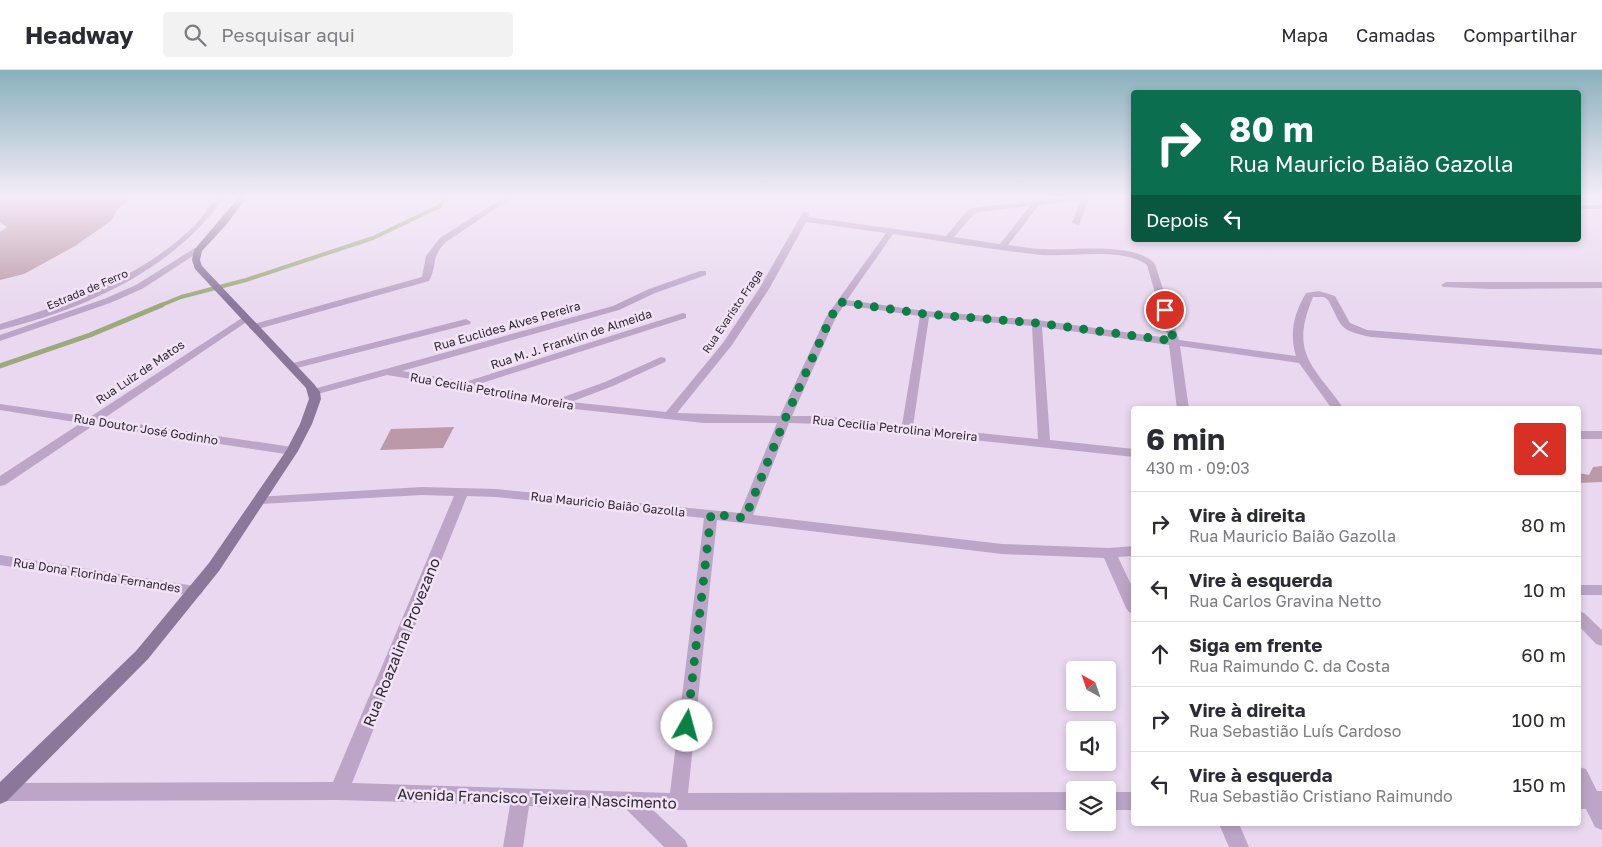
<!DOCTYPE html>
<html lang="pt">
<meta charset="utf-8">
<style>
body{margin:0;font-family:"Golos Text",sans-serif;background:#f2f2f3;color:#2b2b33;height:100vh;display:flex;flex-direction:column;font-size:19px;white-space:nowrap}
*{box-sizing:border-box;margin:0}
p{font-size:16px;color:#7c7c81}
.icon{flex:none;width:28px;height:28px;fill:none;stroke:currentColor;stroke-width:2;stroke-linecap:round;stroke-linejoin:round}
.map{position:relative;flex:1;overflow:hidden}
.sheet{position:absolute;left:1131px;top:336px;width:450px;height:420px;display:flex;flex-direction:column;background:#fff;border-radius:5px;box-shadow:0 2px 8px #0003}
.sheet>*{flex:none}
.guide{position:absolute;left:1131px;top:20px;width:450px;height:152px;border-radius:5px;box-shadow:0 2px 8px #0003;background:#0b6e4f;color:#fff;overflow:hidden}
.needle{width:32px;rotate:320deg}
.fabs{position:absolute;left:1066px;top:591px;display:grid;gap:10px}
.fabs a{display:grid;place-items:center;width:50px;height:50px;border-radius:5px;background:#fff;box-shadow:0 2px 8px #0003;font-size:25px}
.pin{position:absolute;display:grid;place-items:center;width:42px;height:42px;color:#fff;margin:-21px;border:2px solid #fff;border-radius:50%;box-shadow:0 1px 5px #0007}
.me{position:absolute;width:55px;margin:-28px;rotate:7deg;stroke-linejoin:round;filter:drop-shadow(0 0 4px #0008)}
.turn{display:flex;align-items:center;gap:18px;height:105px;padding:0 15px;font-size:22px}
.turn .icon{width:65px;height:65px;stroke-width:2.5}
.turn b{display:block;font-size:35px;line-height:42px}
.then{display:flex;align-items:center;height:48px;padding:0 15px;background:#0003;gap:10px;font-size:19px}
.round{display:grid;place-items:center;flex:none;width:52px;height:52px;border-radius:5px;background:#f2f2f3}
.headline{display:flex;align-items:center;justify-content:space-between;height:85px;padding:0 15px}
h1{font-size:30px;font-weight:700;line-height:38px}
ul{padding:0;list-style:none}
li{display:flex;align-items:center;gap:15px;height:65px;padding:0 15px;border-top:1px solid #e1e1e2}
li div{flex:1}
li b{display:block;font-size:19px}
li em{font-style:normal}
header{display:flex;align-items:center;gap:30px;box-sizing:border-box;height:70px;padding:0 25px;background:#fff;border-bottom:1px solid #e1e1e2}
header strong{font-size:24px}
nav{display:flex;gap:28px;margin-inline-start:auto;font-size:18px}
.search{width:350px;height:45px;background:#f2f2f3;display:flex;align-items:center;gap:12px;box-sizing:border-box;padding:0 18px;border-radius:5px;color:#7c7c81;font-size:19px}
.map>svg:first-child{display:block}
.green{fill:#bc99a8}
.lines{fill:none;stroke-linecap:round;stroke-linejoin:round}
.stream-far1{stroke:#9caa79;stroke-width:4}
.stream{stroke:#9caa79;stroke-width:5}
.street{fill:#bca5c6;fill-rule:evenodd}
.secondary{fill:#8b7799;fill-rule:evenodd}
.route{stroke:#0b8043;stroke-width:9;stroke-dasharray:0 16.2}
.labels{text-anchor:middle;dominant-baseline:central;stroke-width:5;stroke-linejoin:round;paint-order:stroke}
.far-street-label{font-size:11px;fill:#2c2632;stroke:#f3e3f7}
.street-label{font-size:12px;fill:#2c2632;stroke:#f3e3f7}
.near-street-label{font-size:15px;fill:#2c2632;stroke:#f3e3f7}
</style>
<header>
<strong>Headway</strong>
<div class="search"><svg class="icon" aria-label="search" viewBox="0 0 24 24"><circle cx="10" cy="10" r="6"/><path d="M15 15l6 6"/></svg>Pesquisar aqui</div>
<nav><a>Mapa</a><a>Camadas</a><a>Compartilhar</a></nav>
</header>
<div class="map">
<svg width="1602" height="777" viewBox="0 0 1602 777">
<rect width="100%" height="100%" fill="#e9d8ef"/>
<g class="green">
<path d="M6 127H132L117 140 112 150 75 176 24 204 0 210V162L7 157 0 152V129Z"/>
<path d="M454 357 443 378 380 380 391 359Z"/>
<path d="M1602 396V412L1579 413V403L1589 405 1593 397Z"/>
</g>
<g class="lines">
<path class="stream-far1" d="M159 236 181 227 246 210 373 168 440 136 445 127"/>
<path class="stream" d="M0 296 90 265 162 235"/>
<g class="street">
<path d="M217 127H225C171 201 87 238 0 260V254C70 233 143 207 196 154 204 145 210 136 217 127Z"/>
<path d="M504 127H513L446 172C430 188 438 194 429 211L258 259H250L249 257 250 255 422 207 426 186 440 168Z"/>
<path d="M1068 127H1090L1079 155 1072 153 1081 130 1039 135 1008 175C1020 176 1031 179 1043 179 1072 181 1135 171 1155 194L1179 270 1296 286C1289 264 1294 243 1306 223L1319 221 1335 226 1350 253 1367 260 1602 279V285L1371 267C1337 260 1343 257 1328 230L1324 227H1313C1289 284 1313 295 1344 339H1332L1299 293 1180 276 1189 339H1177L1169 275 1042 257 1050 370 1134 379V387L823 354 789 353 753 445 1002 474 1109 478 1134 476V486L1118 487 1134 521V544L1129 542 1126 538 1104 488 1002 484 717 450 688 723 1075 722V740H653L685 770 688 777H664L626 739 529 736 523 777H503L510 735 339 730 0 731V713L333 712 454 426 422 425 261 434 256 433 254 430 256 427 422 417 496 419 740 443 777 353H704L556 337 466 318 387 305 314 325 308 322 310 320 613 236 649 219 700 201H706V205L655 223 619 240 402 301 465 312 683 243 686 244V248L479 314 555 330 605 312 661 287 665 288 666 290 665 292 613 316 571 332 666 342 723 273 759 219 803 142H809L808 147 946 166 967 141 973 138ZM1030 136 1000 174 954 167 973 145 978 142ZM806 152 886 163 826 247 780 346 677 343 732 275 769 219ZM893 164C942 171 992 180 1042 185 1072 187 1123 177 1147 195L1168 268 1037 250 925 241 847 230ZM844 235 920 246 902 355 823 346H792L836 247ZM929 247 1032 256 1038 369 913 356ZM467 426 496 427 704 448 670 723 352 713Z"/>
<rect x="1579" y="135" width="23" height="4"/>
<path d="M195 178 202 180 142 219 110 233 0 271V265L104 229 136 215Z"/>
<path d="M1446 212H1602V218L1491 219 1443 217 1441 215Z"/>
<path d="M245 246 250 249 248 251 103 349 292 377 298 381 296 384 292 385 94 355 5 415 0 416V406L81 353 0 340V334L90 347Z"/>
<path d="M466 249 471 252 470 254 293 299 288 296 289 294Z"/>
<rect x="1579" y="361" width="23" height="8"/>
<path d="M0 485 195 516 200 517 203 521 200 525 195 526 0 495Z"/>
<rect x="1579" y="515" width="23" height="10"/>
<path d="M1579 541 1584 543 1602 560V576L1596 574 1579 556Z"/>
<path d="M1579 697 1586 699 1597 721H1602V760L1595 757 1586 739H1579Z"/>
<rect x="1108" y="722" width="26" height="18"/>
<path d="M1219 754H1239L1249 777H1229Z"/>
</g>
<path class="secondary" d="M239 127H247L226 155 202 181 200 190 202 196 314 314 320 322 321 329 312 354 298 381 219 501 148 589 7 731 0 734V712L136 581 209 493 286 381 300 354 309 329 306 318 195 199 192 190 194 180Z"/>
</g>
<linearGradient id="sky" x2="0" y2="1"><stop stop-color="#89b0bc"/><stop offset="0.54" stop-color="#f5edf8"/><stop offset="1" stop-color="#f5edf8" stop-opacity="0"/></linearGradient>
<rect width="1602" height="235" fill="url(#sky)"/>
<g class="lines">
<path class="route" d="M687 656 711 444 745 448 785 349 831 247 840 232 925 244 1037 253 1174 271 1165 240"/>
</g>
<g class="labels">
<g class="far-street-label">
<text transform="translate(87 219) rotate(-23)">Estrada de Ferro</text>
<text transform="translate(732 241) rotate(-56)">Rua Evaristo Fraga</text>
</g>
<g class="street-label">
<text transform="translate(507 256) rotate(-16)">Rua Euclides Alves Pereira</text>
<text transform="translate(571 269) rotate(-18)">Rua M. J. Franklin de Almeida</text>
<text transform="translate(140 302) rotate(-34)">Rua Luiz de Matos</text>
<text transform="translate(492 321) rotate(10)">Rua Cecilia Petrolina Moreira</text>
<text transform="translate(895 358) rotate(6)">Rua Cecilia Petrolina Moreira</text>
<text transform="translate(146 359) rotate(9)">Rua Doutor José Godinho</text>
<text transform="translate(608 434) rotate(6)">Rua Mauricio Baião Gazolla</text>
<text transform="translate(97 505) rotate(9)">Rua Dona Florinda Fernandes</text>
</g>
<g class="near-street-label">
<text transform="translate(401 572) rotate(-68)">Rua Roazalina Provezano</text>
<text transform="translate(537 728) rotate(2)">Avenida Francisco Teixeira Nascimento</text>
</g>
</g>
</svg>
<div class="fabs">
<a><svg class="needle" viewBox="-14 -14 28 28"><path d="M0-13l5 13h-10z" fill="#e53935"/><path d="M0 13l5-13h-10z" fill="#7c7c81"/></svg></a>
<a><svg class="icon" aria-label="sound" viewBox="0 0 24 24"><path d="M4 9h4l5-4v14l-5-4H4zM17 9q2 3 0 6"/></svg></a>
<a><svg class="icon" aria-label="layers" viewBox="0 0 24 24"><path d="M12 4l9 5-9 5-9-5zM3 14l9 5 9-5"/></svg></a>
</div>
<div class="pin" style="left:1165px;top:240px;background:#d93025"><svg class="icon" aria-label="arrive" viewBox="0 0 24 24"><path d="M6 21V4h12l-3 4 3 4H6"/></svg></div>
<svg class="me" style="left:687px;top:656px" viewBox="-20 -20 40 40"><circle r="19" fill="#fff"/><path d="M0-13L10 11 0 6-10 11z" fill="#0b8043"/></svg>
<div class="guide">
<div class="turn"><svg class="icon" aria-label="right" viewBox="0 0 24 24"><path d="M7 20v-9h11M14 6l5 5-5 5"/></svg><div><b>80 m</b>Rua Mauricio Baião Gazolla</div></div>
<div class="then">Depois<svg class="icon" aria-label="left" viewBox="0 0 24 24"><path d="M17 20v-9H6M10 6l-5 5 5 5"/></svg></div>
</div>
<section class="sheet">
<div class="headline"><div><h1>6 min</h1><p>430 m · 09:03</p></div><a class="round" style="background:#d93025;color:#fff"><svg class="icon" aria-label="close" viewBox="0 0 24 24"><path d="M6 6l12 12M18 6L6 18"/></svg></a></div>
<ul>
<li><svg class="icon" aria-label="right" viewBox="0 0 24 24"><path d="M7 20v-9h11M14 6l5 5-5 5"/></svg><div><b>Vire à direita</b><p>Rua Mauricio Baião Gazolla</p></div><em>80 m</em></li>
<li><svg class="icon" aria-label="left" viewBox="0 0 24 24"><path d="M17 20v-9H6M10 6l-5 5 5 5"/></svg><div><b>Vire à esquerda</b><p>Rua Carlos Gravina Netto</p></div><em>10 m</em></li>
<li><svg class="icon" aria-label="ahead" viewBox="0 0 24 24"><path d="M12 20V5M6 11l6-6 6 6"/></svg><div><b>Siga em frente</b><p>Rua Raimundo C. da Costa</p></div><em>60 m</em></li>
<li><svg class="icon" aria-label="right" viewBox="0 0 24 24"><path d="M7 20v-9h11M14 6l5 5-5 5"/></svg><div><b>Vire à direita</b><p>Rua Sebastião Luís Cardoso</p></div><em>100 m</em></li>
<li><svg class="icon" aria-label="left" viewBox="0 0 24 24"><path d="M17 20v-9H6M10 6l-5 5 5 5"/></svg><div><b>Vire à esquerda</b><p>Rua Sebastião Cristiano Raimundo</p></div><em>150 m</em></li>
</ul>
</section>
</div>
